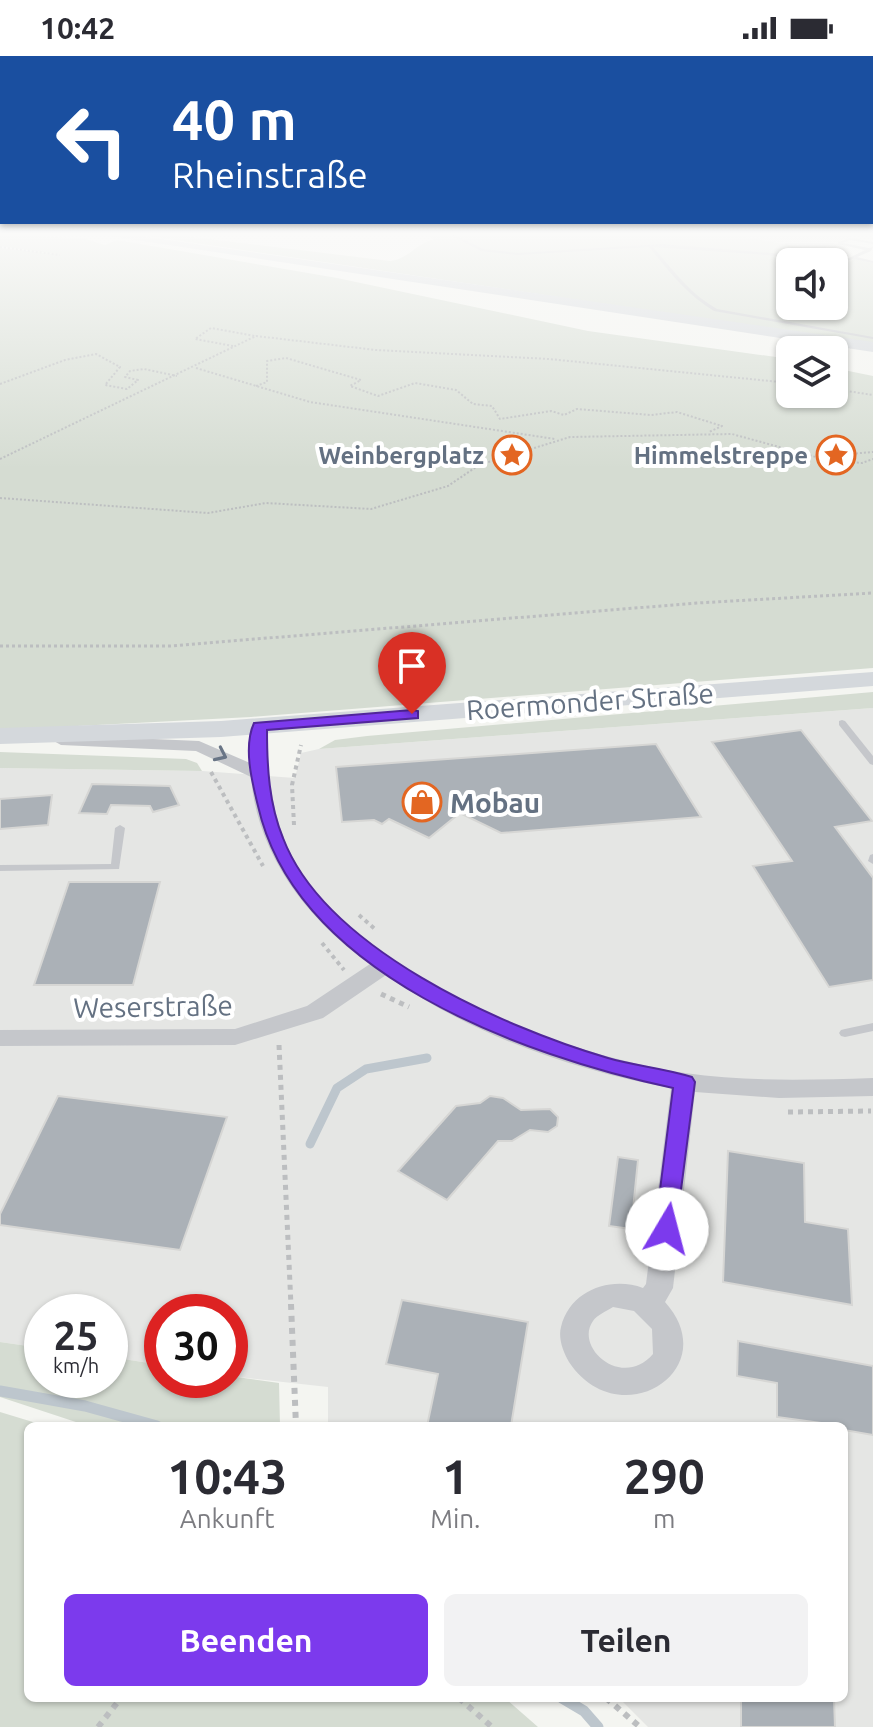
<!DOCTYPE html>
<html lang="de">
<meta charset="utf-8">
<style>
body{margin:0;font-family:Ubuntu,sans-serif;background:#f2f2f3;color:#2b2b33;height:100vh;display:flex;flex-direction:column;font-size:30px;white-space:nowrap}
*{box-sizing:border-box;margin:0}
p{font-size:26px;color:#7c7c81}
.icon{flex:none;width:44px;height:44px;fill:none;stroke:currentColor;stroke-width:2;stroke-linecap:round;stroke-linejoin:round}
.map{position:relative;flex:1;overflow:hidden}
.details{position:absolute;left:24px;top:1366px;width:824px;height:280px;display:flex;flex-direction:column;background:#fff;border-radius:12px;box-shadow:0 2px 6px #0004}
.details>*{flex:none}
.top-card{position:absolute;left:0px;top:0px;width:874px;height:168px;box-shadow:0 2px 6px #0004;background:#1a4fa0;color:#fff;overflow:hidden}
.tools{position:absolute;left:776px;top:192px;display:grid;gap:16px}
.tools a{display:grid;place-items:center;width:72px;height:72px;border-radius:12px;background:#fff;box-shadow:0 2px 6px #0004;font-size:40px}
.speed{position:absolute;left:24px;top:1238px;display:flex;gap:16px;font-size:40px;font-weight:700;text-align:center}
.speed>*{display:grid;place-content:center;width:104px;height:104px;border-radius:50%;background:#fff;box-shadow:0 2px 6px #0004;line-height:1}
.speed small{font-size:20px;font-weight:400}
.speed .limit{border:12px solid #d22;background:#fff;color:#111}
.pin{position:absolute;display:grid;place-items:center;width:68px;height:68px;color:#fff;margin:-82px -34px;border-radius:50% 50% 50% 0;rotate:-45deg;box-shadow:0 0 8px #0007}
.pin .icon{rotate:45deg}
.me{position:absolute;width:88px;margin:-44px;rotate:8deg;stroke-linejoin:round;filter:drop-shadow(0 0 6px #0008)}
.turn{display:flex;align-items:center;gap:28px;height:168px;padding:0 40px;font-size:36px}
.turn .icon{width:104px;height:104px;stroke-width:2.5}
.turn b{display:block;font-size:56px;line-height:68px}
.eta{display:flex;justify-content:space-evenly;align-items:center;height:136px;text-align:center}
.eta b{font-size:48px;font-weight:600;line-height:56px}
.cta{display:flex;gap:16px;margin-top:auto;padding:16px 40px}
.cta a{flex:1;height:92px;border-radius:12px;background:#7c3aed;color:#fff;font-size:32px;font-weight:600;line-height:92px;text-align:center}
.cta a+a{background:#f2f2f3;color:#2b2b33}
.status{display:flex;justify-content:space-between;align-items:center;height:56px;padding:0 40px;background:#fff;direction:ltr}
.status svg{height:22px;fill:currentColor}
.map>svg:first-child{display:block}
.built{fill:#e5e6e4}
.green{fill:#d5dcd2;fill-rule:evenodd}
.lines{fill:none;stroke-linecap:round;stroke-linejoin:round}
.stream-far1{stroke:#bdc6cd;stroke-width:9}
.stream{stroke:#bdc6cd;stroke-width:11}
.building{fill:#abb1b7;stroke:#d6d6d4;stroke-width:2}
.path-far4{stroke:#bcbec0;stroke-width:2;stroke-dasharray:2 2;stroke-linecap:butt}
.path-far3{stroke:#bcbec0;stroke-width:3;stroke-dasharray:3 3;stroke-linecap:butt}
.path-far2{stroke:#bcbec0;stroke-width:4;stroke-dasharray:4 4;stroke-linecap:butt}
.path-far1{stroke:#bcbec0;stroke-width:5;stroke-dasharray:5 5;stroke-linecap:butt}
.path{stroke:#bcbec0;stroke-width:6;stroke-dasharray:6 6;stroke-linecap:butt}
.lane{fill:#c5c7cb;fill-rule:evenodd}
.street{fill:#c5c7cb;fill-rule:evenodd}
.secondary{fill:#d4d8dc;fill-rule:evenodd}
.oneway{stroke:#697586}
.route{fill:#7c3aed;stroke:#51269a;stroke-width:2}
.labels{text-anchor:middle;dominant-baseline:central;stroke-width:8;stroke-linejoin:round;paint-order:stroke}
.far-poi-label{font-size:24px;font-weight:bold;fill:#647182;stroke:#fff;text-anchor:end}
.street-label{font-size:28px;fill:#647182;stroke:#fff}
.poi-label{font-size:28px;font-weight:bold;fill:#647182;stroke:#fff;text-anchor:start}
</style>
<div class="status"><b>10:42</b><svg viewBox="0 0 49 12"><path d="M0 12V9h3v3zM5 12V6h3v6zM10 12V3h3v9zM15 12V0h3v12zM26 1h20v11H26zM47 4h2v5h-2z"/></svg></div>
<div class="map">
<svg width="873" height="1671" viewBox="0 0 873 1671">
<rect width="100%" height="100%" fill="#f4f5f1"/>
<g class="built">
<path d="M736 179H854L817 195Z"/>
<path d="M873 652V1671H648L619 1642H844V1370H328V1331L230 1320V1256H162V1309L110 1301V1256H42V1292L0 1286V712L202 715 295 722 301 697 319 693Z"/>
</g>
<g class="green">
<path d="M0 179 82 182 105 189 117 184 337 222 588 275 790 303V338H834V312L873 320V612L251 661 0 674V192L63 199 0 190Z"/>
<path d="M142 179H176L390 205C407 204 418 186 435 183L425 179H736L803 192 792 198 845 207 854 203 873 207V288ZM790 206H834V250H790Z"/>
<path d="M873 636V652L319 693 335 684 367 680Z"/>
<path d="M0 696 186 703 197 707 202 715 0 712Z"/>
<path d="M0 1286 42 1292V1324H110V1301L162 1309V1324H230V1320L279 1327 280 1370H88L0 1341Z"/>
<path d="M0 1356 46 1370H28V1642H505L538 1671H0Z"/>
</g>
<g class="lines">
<path class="stream-far1" d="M310 1088 337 1032 366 1013 427 1002"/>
<g class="stream">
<path d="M0 1335 85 1350 157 1370"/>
<path d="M562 1642 584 1655 598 1671"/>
</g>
</g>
<g class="building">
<path d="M801 674 872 765 835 771 873 822V924L829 931 753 810 792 805 712 686Z"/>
<path d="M656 688 701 761 501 777 460 757 429 782 389 763 382 768 374 764 342 766 336 711Z"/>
<path d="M92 728 170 730 179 749 153 756 150 750 111 749 107 758 79 757Z"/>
<path d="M52 739 48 769 0 773V743Z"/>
<path d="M69 826H160L133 929H34Z"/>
<path d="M58 1040 227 1061 180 1194 0 1169V1158Z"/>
<path d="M490 1040 503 1042 521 1054 550 1053 558 1061 557 1070 548 1076 530 1074 512 1085H498L447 1144 398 1115 456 1050 480 1047Z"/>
<path d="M728 1095 804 1107 805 1166 848 1173 852 1249 723 1226Z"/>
<path d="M618 1101 638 1104 631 1173 609 1170Z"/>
<path d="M402 1244 528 1266 511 1370H427L438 1318 386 1308Z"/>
<path d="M738 1285 873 1310V1379L844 1374V1370L777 1361V1327L737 1320Z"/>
<path d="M741 1642H834L835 1671H741Z"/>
</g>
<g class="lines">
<g class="path-far4">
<path d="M0 191 60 199"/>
<path d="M233 290 195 283 211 272 255 280"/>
<path d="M196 312 310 346 555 383"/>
<path d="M0 328 65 304 96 298 120 311 105 329 127 333 138 324 125 321 130 315 144 313 177 320"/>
<path d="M256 330 267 326V305L286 302 361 324 350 330 378 340 415 327 456 334 473 348 492 350 500 363 551 355 564 359 577 353 651 359 677 356 722 370 709 376"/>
<path d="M834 333 873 339"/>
<path d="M836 399 873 396"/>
<path d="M0 403 256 280 376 294 549 303 790 327"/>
<path d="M0 442 208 457 266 447 371 453 448 430 479 409 570 381 732 378 823 403 862 407 873 403"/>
</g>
<path class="path-far3" d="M0 590H170L697 547 873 537"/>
<g class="path-far2">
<path d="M211 716 263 810"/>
<path d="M294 769 292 729 301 689"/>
<path d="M359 859 376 874"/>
<path d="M322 887 344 914"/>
</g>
<g class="path-far1">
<path d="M381 938 409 951"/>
<path d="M279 989 291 1250"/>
<path d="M788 1056 871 1055"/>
</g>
<g class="path">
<path d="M291 1248 296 1370"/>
<path d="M459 1642 492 1671"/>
<path d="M606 1642 640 1671"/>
<path d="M98 1671 121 1642"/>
</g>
<g class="lane">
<path d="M450 179H455L483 193 518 197 662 188 795 199 819 197 847 203 865 194 838 188V186L850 182 873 186V188L850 184 843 187 869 192 873 191 871 195 857 201 873 205V207L853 203 848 205 819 199 795 201 653 191C673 214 690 238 717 253L873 281V283L714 255C687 239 669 215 649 191L518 199 481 195Z"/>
<path d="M842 664 845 665 873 700V709L870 708 839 669V665Z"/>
<path d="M120 769 125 772 119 813 0 815V809L111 808 115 772Z"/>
<path d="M873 798V808L868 805 870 799Z"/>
<path d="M873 967V975L845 981 841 980 839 977 841 974 845 973Z"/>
</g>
<path class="street" d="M259 665 267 670C267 714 271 760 292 800 354 920 558 998 685 1017 747 1026 811 1024 873 1022V1040L779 1042 695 1036 673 1232 665 1246C726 1314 619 1381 569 1306 563 1296 558 1282 561 1271 570 1234 611 1220 643 1232L646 1228 671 1032C571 1014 470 978 386 919L323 962 235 989 0 990V974L235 973 307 950 370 908C308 864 257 799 251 721L196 695 61 689 52 684 61 679 199 685 250 707 251 670ZM613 1251 634 1255 652 1273 653 1298C622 1334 574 1291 593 1265 597 1259 607 1255 613 1251Z"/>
<g class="secondary">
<path d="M103 179H133L873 286V296Z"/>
<path d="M873 616V630L221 681 0 688V672L221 665Z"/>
</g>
</g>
<defs><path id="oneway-chevron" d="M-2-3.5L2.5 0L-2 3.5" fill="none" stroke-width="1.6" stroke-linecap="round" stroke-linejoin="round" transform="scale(2)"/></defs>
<use class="oneway" href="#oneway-chevron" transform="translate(221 699) rotate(25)"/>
<linearGradient id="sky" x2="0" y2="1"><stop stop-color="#97bbdd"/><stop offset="0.43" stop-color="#fafaf9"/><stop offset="1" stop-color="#fafaf9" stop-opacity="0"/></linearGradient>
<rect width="873" height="413" fill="url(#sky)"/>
<path class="route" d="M412 654 418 655V662L267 674C267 711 269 748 283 782 325 892 502 971 608 1002 635 1010 664 1012 692 1021L695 1026 675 1180 667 1183 658 1180 655 1173 673 1032C523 1000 296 918 258 750 252 726 243 691 254 667Z"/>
<defs>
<symbol id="sight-ring" viewBox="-11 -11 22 22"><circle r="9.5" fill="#fff" stroke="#e36622" stroke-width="1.5"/><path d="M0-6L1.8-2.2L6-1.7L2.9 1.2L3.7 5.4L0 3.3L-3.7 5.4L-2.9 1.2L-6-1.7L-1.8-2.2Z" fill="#e36622"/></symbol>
<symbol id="shop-ring" viewBox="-11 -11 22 22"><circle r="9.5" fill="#fff" stroke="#e36622" stroke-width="1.5"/><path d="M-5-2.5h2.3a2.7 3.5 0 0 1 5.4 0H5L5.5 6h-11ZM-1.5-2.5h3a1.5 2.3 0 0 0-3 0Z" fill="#e36622"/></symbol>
</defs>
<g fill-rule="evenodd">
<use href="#sight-ring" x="490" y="377" width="44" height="44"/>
<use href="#sight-ring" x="814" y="377" width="44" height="44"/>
<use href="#shop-ring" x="400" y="724" width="44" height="44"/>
</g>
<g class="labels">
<g class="far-poi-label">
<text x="484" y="399">Weinbergplatz</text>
<text x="808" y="399">Himmelstreppe</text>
</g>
<g class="street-label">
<text transform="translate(590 645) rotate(-4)">Roermonder Straße</text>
<text transform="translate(153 950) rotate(-1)">Weserstraße</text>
</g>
<g class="poi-label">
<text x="450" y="746">Mobau</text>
</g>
</g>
</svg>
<div class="tools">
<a><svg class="icon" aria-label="sound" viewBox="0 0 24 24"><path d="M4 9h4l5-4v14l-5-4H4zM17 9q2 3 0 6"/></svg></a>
<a><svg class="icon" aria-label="layers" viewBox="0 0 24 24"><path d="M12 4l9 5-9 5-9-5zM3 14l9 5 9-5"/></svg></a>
</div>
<div class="speed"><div>25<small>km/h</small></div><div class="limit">30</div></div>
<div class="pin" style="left:412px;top:658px;background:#d93025"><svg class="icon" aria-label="arrive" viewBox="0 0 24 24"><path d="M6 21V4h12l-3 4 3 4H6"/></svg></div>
<svg class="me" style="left:667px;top:1173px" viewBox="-20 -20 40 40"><circle r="19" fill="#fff"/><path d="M0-13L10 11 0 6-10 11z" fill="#7c3aed"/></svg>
<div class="top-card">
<div class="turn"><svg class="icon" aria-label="left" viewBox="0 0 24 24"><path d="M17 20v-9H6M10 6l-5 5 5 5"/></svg><div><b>40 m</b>Rheinstraße</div></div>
</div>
<section class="details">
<div class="eta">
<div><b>10:43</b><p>Ankunft</p></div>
<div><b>1</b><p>Min.</p></div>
<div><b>290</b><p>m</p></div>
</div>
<div class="cta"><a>Beenden</a><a>Teilen</a></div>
</section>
</div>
